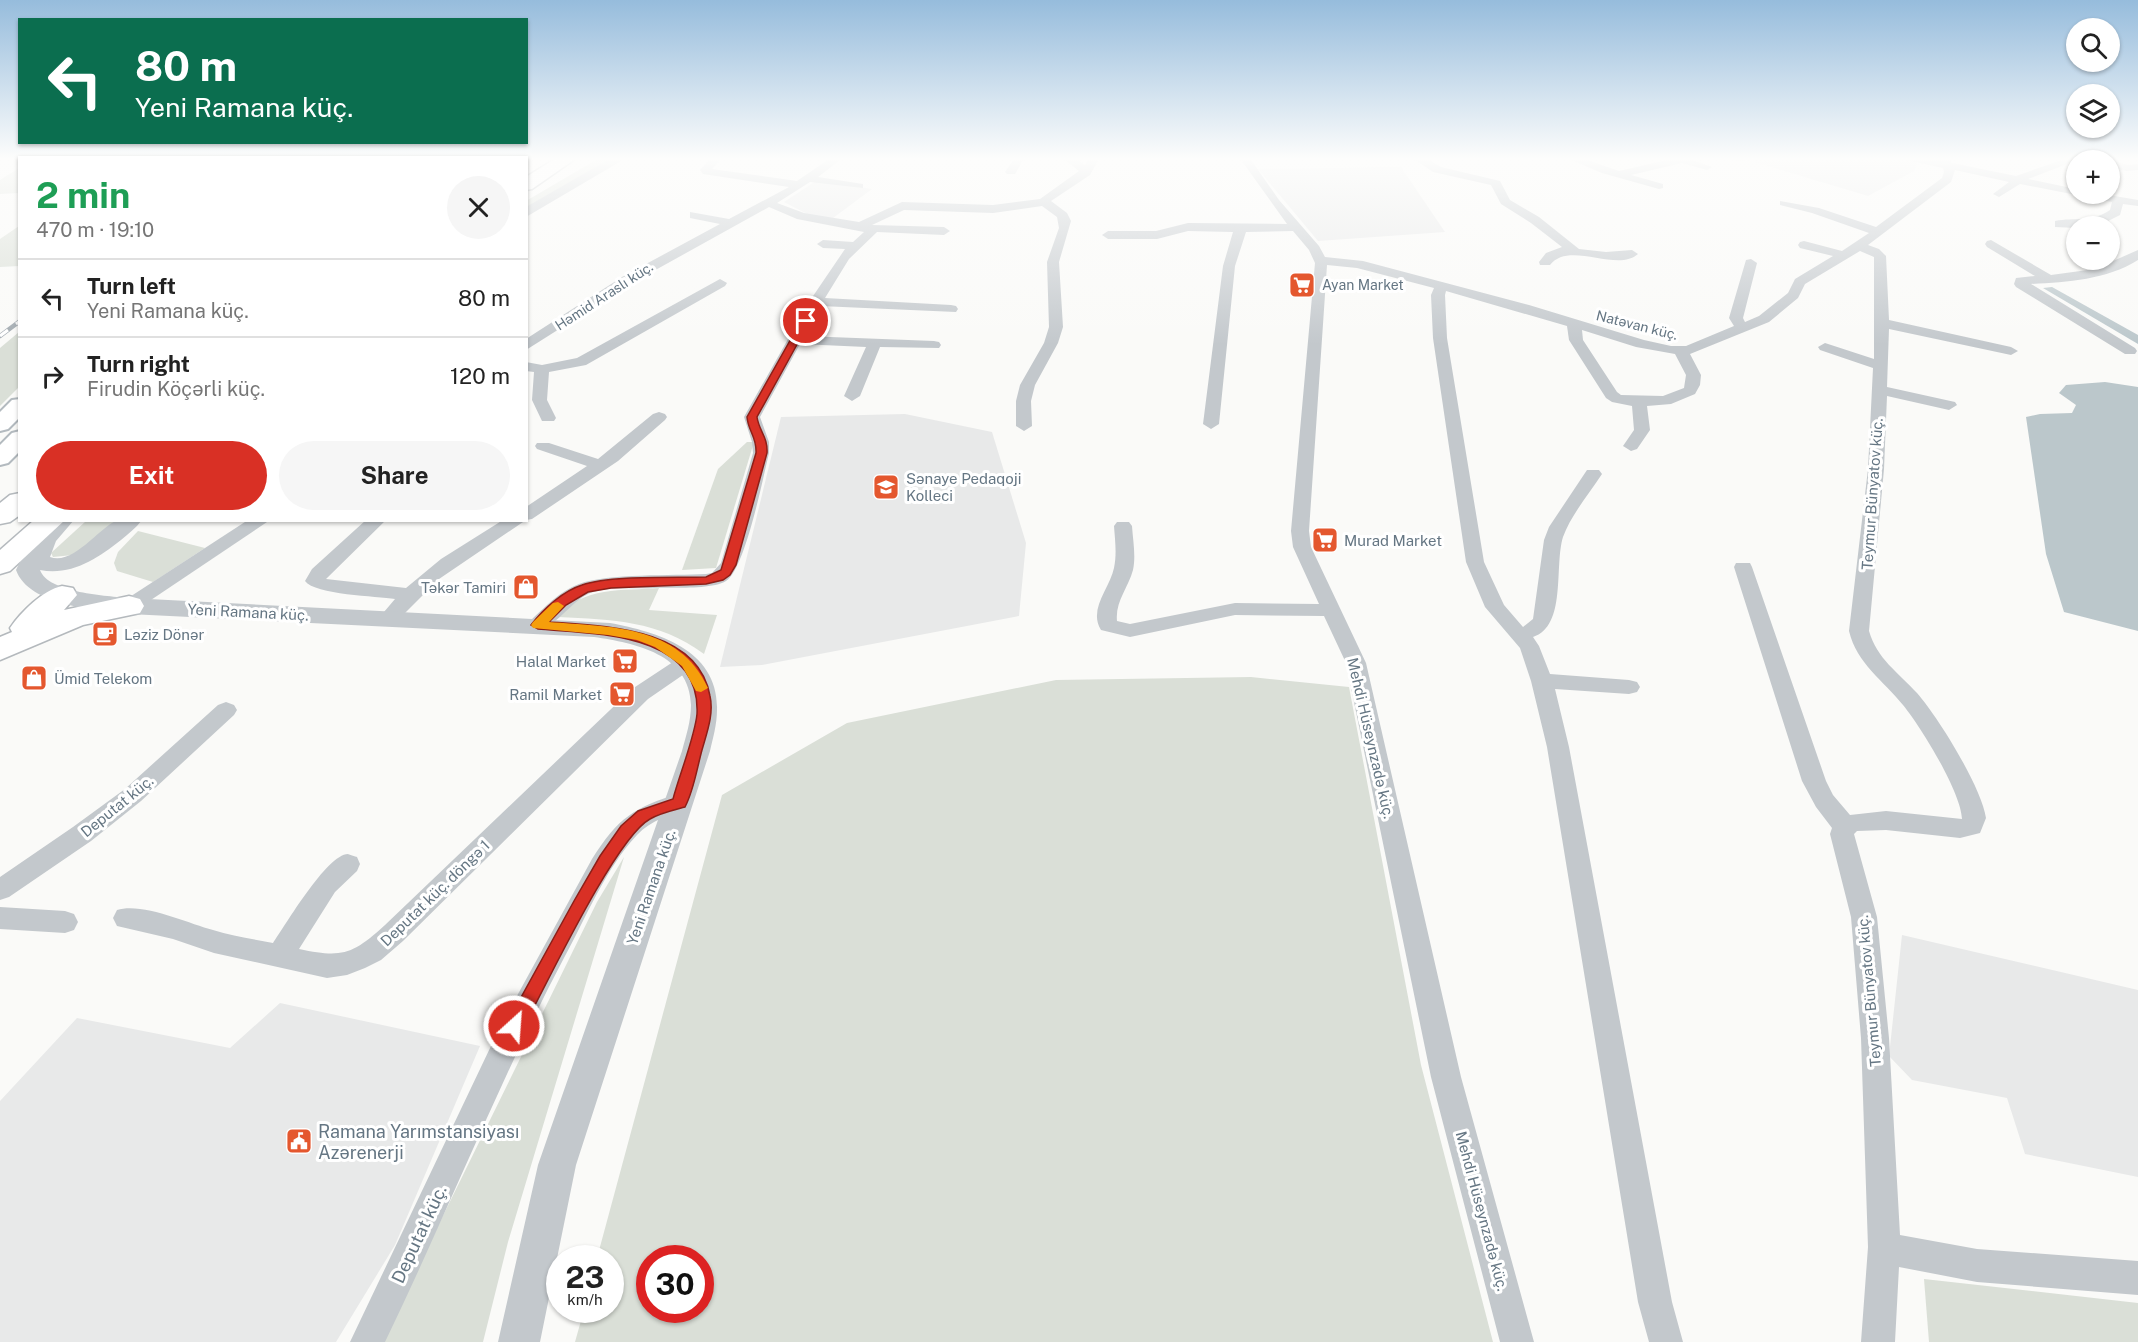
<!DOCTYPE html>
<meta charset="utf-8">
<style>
body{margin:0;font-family:"Public Sans",sans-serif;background:#f6f6f6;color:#222;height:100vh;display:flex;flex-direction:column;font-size:22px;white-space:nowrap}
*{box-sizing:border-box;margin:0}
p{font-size:20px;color:#767676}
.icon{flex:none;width:33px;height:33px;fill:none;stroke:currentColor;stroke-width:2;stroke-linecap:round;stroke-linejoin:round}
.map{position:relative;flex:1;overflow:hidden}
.sheet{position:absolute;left:18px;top:156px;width:510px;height:366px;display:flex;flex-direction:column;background:#fff;border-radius:0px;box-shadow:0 2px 4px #0004}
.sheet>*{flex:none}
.banner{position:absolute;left:18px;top:18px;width:510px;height:126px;border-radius:0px;box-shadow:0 2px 4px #0004;background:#0b6e4f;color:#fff;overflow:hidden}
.fabs{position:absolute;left:2066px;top:18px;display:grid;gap:12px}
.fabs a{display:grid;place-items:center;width:54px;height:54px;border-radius:50%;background:#fff;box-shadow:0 2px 4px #0004;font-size:30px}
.speed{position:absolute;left:546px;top:1245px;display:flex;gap:12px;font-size:30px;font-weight:700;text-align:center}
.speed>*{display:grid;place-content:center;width:78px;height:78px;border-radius:50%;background:#fff;box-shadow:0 2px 4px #0004;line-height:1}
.speed small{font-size:15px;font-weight:400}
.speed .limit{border:9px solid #d22;background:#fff;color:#111}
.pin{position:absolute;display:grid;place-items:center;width:51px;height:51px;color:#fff;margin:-26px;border:3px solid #fff;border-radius:50%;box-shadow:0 2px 6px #0007}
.me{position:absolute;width:66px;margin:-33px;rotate:26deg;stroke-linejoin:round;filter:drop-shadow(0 0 4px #0008)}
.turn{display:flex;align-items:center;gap:21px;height:126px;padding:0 18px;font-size:27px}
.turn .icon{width:78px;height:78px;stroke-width:2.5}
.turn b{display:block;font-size:42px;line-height:51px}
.round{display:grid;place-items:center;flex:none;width:63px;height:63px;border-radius:32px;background:#f6f6f6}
.summary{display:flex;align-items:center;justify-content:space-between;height:102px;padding:0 18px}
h1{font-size:36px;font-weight:700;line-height:45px;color:#1e9e55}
.action{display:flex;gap:12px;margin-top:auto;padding:12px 18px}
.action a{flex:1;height:69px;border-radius:36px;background:#d93025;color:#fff;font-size:24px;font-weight:700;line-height:69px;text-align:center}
.action a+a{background:#f6f6f6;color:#222}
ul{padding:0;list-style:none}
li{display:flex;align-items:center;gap:18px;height:78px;padding:0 18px;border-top:2px solid #e0e0e0}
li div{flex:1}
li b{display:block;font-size:22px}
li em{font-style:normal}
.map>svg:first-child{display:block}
.built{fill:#e8e9e9}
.green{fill:#dadfd7;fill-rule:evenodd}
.water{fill:#bbc7cb}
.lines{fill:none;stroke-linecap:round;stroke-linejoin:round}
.secondary-casing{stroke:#b3babf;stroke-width:4}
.motorway-casing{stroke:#b4b9bd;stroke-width:3}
.minor{fill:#c3c8cc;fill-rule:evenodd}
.tertiary{fill:#c3c8cc;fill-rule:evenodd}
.secondary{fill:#fff;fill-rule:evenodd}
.motorway{fill:#fff;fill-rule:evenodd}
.rail-casing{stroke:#a2aab0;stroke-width:4.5}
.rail{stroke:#fff;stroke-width:3;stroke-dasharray:10;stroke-linecap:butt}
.route{fill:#d93025;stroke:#8d1f18;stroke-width:1.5}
.slow{fill:#f59e0b}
.labels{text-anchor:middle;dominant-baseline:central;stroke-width:6;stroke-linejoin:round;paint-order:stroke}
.far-poi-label{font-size:14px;fill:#657683;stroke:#fff;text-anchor:start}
.far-street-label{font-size:14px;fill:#657683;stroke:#fff}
.poi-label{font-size:15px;fill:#657683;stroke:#fff;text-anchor:start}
.street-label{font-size:15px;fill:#657683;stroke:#fff}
.near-poi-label{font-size:18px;fill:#657683;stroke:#fff;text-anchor:start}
.near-street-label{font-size:18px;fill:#657683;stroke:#fff}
</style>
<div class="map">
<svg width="2138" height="1342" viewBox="0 0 2138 1342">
<rect width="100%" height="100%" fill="#fafaf8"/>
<g class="built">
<path d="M1771 157H1894L1917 163 1914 171 1868 196 1755 162Z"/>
<path d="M1401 167 1445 232 1318 241 1258 169Z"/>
<path d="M816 181 872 189 833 218 809 215 784 202Z"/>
<path d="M905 414 992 432 1026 543 1019 616 762 665 720 667 781 417Z"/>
<path d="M1902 935 2138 990V1177L2025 1154 2007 1098 1912 1080 1889 1056Z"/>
<path d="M280 1003 480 1046 395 1245 336 1342H0V1101L77 1018 230 1048Z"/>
</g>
<g class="green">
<path d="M601 157H614L527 207 526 201Z"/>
<path d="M19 168V193L0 194V180Z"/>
<path d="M19 226V266L0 267V239Z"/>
<path d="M19 332V387L0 406V348Z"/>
<path d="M747 442H754L716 568 682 570 718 469Z"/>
<path d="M86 521H124L73 555 53 557 51 553Z"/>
<path d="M138 531 205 548 153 582 117 571 114 563 118 552Z"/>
<path d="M659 588 649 610 717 615 704 654C658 620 613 620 558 617 582 586 623 591 659 588Z"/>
<path d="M1251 677 1349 687 1421 1065 1493 1342H575L584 1310H610V1258H597L722 795 847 723 1056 680ZM700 1258V1310H650V1258Z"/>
<path d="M624 857 508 1242 483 1342H381L597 902Z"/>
<path d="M1924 1279 2138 1303V1342H1929Z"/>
</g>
<g class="water">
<path d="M2052 287 2138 335V344L2043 288Z"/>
<path d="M2105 382 2138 387V631L2064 612 2046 554 2026 417 2040 414 2072 413 2076 405 2059 393 2066 385Z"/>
</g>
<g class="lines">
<defs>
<g id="secondary">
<path d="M412 157H427L412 158Z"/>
<path d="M20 399V417L8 429 0 431V412L12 400Z"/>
<path d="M20 431V451L8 463 0 465V445L12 433Z"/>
</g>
<g id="motorway">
<path d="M558 157H578L532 189 526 190V177Z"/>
<path d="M20 493V515L10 522 0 524V503L10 495Z"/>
<path d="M34 520H65L10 571 0 574V550Z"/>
<path d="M62 586 73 588 77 595 64 610 129 596 140 599 144 606 140 613 83 625 0 660V637L12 632 10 628C21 612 43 590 62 586Z"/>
</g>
</defs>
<use href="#secondary" class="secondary-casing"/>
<use href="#motorway" class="motorway-casing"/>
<g class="minor">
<path d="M712 157 722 158 712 169 797 181 832 157H844L818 177 863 184V188L810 182 777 203 804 213 859 222 902 202 993 205 1040 199 1079 171 1061 157H1074L1085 165 1090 157H1100L1090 175 1051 201 1067 213 1071 221 1059 262 1063 327 1058 343 1035 385 1031 401 1032 426 1024 431 1016 426V401L1020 385 1044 343 1049 327 1047 262 1059 228 1057 217 1042 206 993 213 904 210 872 225 944 227 950 231 944 235 877 232 849 259 825 298 951 305 956 306 958 309 956 312 820 306 804 336 934 341 939 342 941 345 939 348 880 347 860 396 852 401 844 396 866 347 800 344 760 417 769 442V453C763 478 745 569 726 581 711 590 672 587 654 588 634 589 609 586 590 593 570 601 551 635 531 630L528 625 531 620C545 607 560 591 579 584 608 573 673 576 706 574L712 573 721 563 753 453 752 442 744 417 809 302 845 249 823 248 817 244 823 240 853 242 864 232 797 219 769 207 632 283 526 350V339L622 277 720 224 690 218V212L729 219 789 187 703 174 700 170Z"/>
<path d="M1015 157H1025L1015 174H1007L1005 172Z"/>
<path d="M1239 157H1249L1279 200 1319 246 1325 257 1363 261 1529 305 1644 340 1671 346H1686L1734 326 1729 318 1746 260 1751 259 1757 263 1743 318 1745 322 1759 316 1788 293 1795 279 1833 256 1800 248 1798 245 1800 242 1804 241 1842 251 1869 233 1812 213 1780 205V201L1819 208 1876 227 1942 178 1944 172 1943 168 1901 159 1900 157H1921L1940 161 1939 157H1949L1952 163 2016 176 2070 157H2085L2028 179 2076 189V194H2103L2138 200V206L2123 204 2120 215 2100 225 2076 226V228L2055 227V221C2075 217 2091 223 2110 210L2112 202 2020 184 1999 197 1993 194 2009 182 1955 170 1951 182 1868 245 1879 249 1886 256 1889 320 2011 347 2018 351 2011 355 1889 329 1887 387 1955 402 1957 405 1949 410 1887 396 1884 469 1869 631C1877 659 1898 672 1917 693 1938 717 1981 786 1986 818L1980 833 1960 838 1886 830 1857 831 1854 834 1877 917 1889 1038 1900 1235 1977 1249 2138 1261V1295L1977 1282 1899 1267 1895 1342H1861L1868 1247 1861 1038 1851 917 1830 834 1832 828 1816 807 1802 781 1734 567 1736 563H1750L1752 567 1826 781 1833 795 1850 815 1886 811 1962 819C1961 792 1921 727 1903 705 1883 680 1857 664 1849 631L1868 469 1873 368 1820 350 1818 347 1825 343 1874 359V257L1860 251 1805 284 1798 298 1769 322 1690 354 1701 375 1700 385 1695 394 1671 404 1647 406 1650 430 1637 449 1631 451 1623 446 1634 430 1632 406 1612 402 1606 398 1569 340 1567 326 1446 291 1445 295 1447 338 1484 562 1504 605 1523 627 1533 619 1544 540 1549 527 1587 470H1599L1602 474C1589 494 1571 515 1563 537 1554 566 1567 626 1533 637L1539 646 1550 674 1629 680 1637 682 1640 687 1637 692 1629 694 1555 689 1569 747 1672 1302 1683 1342H1649L1638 1302 1547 747 1531 681 1520 648 1485 607 1466 562 1433 338 1431 295 1434 288 1357 268 1327 265 1309 531 1311 547 1366 663 1461 1077 1534 1342H1500L1431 1077 1346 663 1324 616 1235 615 1130 637 1101 630C1088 609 1110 588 1114 568 1117 554 1115 540 1114 526L1117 522H1129L1132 526C1133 541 1136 556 1133 570 1128 588 1115 602 1117 621L1130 624 1235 603 1319 604 1293 547 1291 531 1315 263 1309 250 1293 231 1246 232 1235 266 1219 424 1211 429 1203 424 1223 266 1233 232 1188 231 1157 239H1108L1102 235 1108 231H1156L1188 223 1287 224ZM1582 330 1636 347 1675 354 1686 375 1684 388 1663 396 1621 395 1617 392 1583 340Z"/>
<path d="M1411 157H1424L1441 167 1500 181 1510 200 1539 217 1579 249 1606 252 1632 250 1638 254C1617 273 1569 240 1550 265H1540L1539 262 1546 253 1562 247 1531 223 1501 204 1491 185 1433 172Z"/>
<path d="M1564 157H1579L1619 171 1671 159 1670 157H1684L1712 167 1707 170 1682 163 1631 175 1663 184V188L1659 189 1602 173Z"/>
<path d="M1726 157H1754C1748 162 1732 162 1726 157Z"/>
<path d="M2109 159 2127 165 2138 164V170L2126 171 2109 166V160H2105Z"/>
<path d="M1991 240 2051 275 2095 269 2138 250V260C2106 280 2067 282 2031 284L2135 348 2137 351 2135 354H2125L2016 287 2014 284 2016 278 2035 276 1987 247 1985 244 1987 241Z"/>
<path d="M720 279 727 283 725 286 586 365 549 372 547 400 556 418 554 421H542L532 400 534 372 526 371V362L542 365 577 358Z"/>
<path d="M659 412 665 414 667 417 665 420 618 461 532 519 526 520V507L587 466 537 449 535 446 537 443H549L598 459 653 414Z"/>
<path d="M248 520H270L136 610 129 612 122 610 119 606 122 602Z"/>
<path d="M366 520H386L326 579 406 588 441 559 503 520H526L439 579 395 623 388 625 381 623 378 619 395 599C377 596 315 595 305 581L312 569Z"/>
<path d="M686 656 693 658 696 663 693 668 648 699 403 941 381 960 365 968 347 975 327 978 214 953 173 939 117 926 113 918 117 910C142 902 187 923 213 930 232 936 253 939 273 943 285 926 327 854 348 854 348 854 356 857 357 857L360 864 357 871 335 892 299 949C342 958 352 955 385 925L632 689 679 658Z"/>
<path d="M226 702 234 705 237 710 234 715 141 801 91 841 9 897 0 900V877L73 827 125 789 218 705Z"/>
<path d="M680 793 688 796 692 802 688 808C670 815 651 820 637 835 605 869 587 916 565 956 499 1081 447 1214 385 1342H350L501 1025 592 859C619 817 633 808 680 793Z"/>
<path d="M0 907 65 911 74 914 78 922 74 930 65 933 0 929Z"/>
</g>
<g class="tertiary">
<path d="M613 157H628L526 217V207Z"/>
<path d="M51 520H74L56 541 50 557C74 566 101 525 118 520 125 519 135 520 142 520 136 528 128 534 121 540 97 559 71 576 40 570 48 593 108 596 129 598L610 623C658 632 719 650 717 710 717 724 713 738 710 751L576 1165 540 1342H498L538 1165 682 751C686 736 691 721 691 705 690 654 635 643 594 637L129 614C96 610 29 606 16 570L25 551Z"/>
</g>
<use href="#secondary" class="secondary"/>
<use href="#motorway" class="motorway"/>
<defs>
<path id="rail" d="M0 336 20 321"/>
</defs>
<use href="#rail" class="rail-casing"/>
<use href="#rail" class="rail"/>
</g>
<linearGradient id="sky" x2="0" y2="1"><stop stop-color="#96bcdc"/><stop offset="0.46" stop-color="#fdfdfc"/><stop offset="1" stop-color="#fdfdfc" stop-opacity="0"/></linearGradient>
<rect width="2138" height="345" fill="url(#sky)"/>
<path class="route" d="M806 318 810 321 757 417C759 431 768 437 767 453L736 565 730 575 723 580 706 584 611 588 588 592 566 605 549 622C603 626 698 627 710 696 714 714 707 732 702 750 697 768 694 790 685 807 674 810 660 813 650 819 615 838 544 990 521 1032L514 1034 508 1032 505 1026 508 1021 574 901 600 856 621 826 638 811 673 799C679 776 695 736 697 714 701 632 595 634 538 629L531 625C543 609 563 591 582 585 611 575 674 578 706 577L721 570 756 453C757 437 748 431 747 417L801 321Z"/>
<path class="slow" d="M558 602 564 606 549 622C609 627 679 624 708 688L701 692 696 691 682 666 655 647 637 640 608 635 533 628 531 625 533 622 553 603Z"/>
<defs>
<symbol id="supermarket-square" viewBox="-11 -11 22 22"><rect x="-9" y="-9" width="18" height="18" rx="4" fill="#e4572e" stroke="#fff"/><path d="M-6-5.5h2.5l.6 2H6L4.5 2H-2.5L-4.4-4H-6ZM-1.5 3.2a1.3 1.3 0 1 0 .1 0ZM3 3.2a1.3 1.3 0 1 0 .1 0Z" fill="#fff"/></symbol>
<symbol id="university-square" viewBox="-11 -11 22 22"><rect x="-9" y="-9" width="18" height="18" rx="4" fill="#e4572e" stroke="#fff"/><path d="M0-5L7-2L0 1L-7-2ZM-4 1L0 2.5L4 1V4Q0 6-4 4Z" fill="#fff"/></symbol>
<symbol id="shop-square" viewBox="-11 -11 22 22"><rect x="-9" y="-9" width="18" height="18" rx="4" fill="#e4572e" stroke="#fff"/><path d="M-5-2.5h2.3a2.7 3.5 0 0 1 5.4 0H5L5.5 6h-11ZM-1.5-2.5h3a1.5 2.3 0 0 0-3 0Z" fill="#fff"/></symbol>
<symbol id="cafe-square" viewBox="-11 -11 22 22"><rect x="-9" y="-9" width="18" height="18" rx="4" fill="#e4572e" stroke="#fff"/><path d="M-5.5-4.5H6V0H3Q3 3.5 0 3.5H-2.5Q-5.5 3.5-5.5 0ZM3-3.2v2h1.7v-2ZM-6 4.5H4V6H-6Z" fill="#fff"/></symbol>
<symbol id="civic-square" viewBox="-11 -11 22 22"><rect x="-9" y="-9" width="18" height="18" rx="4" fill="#e4572e" stroke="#fff"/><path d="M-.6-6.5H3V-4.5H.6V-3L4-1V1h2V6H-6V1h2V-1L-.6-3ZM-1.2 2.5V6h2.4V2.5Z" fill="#fff"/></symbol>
</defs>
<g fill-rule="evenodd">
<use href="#supermarket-square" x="1287" y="270" width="30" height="30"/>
<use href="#university-square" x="871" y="472" width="30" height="30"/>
<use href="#supermarket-square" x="1310" y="525" width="30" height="30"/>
<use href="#shop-square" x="511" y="572" width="30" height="30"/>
<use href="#cafe-square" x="90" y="619" width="30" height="30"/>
<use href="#supermarket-square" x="610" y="646" width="30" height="30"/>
<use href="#shop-square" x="19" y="663" width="30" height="30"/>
<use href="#supermarket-square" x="607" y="679" width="30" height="30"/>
<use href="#civic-square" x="284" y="1126" width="30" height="30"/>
</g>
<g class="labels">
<g class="far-poi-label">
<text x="1322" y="285">Ayan Market</text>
</g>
<g class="far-street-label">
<text transform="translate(604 296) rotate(-33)">Həmid Araslı küç.</text>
<text transform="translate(1637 325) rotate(14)">Natəvan küç.</text>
</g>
<g class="poi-label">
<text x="906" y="478">Sənaye Pedaqoji<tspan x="906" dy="17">Kolleci</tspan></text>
<text x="1344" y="540">Murad Market</text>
<text x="506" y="587" text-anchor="end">Təkər Tamiri</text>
<text x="124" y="634">Ləziz Dönər</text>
<text x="606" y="661" text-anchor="end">Halal Market</text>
<text x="54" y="678">Ümid Telekom</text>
<text x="602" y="694" text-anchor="end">Ramil Market</text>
</g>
<g class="street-label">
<text transform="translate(1872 494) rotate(-86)">Teymur Bünyatov küç.</text>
<text transform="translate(248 612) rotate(3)">Yeni Ramana küç.</text>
<text transform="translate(1371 738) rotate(77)">Mehdi Hüseynzadə küç.</text>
<text transform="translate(117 806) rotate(-39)">Deputat küç.</text>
<text transform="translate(651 887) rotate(-71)">Yeni Ramana küç.</text>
<text transform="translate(435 893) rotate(-44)">Deputat küç. döngə 1</text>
<text transform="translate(1869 991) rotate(-95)">Teymur Bünyatov küç.</text>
<text transform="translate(1482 1211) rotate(75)">Mehdi Hüseynzadə küç.</text>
</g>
<g class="near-poi-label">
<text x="318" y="1131">Ramana Yarımstansiyası<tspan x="318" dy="21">Azərenerji</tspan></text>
</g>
<g class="near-street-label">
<text transform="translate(419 1234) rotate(-65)">Deputat küç.</text>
</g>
</g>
</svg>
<div class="fabs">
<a><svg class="icon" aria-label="search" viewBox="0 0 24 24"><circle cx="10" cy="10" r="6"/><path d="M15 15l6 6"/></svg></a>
<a><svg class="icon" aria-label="layers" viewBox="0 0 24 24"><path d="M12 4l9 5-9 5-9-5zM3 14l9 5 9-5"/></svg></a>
<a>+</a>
<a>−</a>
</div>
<div class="speed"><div>23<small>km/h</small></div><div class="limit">30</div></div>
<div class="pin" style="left:806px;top:321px;background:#d93025"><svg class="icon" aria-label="arrive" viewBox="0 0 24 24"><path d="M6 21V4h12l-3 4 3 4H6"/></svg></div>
<svg class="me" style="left:514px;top:1026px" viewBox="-20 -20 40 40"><circle r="17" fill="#d93025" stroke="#fff" stroke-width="3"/><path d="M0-11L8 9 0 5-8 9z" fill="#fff"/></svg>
<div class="banner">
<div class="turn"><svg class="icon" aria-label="left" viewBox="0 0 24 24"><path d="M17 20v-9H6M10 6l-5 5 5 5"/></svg><div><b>80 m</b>Yeni Ramana küç.</div></div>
</div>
<section class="sheet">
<div class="summary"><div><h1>2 min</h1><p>470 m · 19:10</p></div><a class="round"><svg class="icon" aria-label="close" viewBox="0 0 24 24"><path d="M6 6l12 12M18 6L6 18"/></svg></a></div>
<ul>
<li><svg class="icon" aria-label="left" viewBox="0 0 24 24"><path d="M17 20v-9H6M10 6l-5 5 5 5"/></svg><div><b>Turn left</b><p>Yeni Ramana küç.</p></div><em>80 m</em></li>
<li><svg class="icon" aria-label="right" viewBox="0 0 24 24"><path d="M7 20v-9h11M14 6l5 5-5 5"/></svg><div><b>Turn right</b><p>Firudin Köçərli küç.</p></div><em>120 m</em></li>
</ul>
<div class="action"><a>Exit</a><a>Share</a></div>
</section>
</div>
